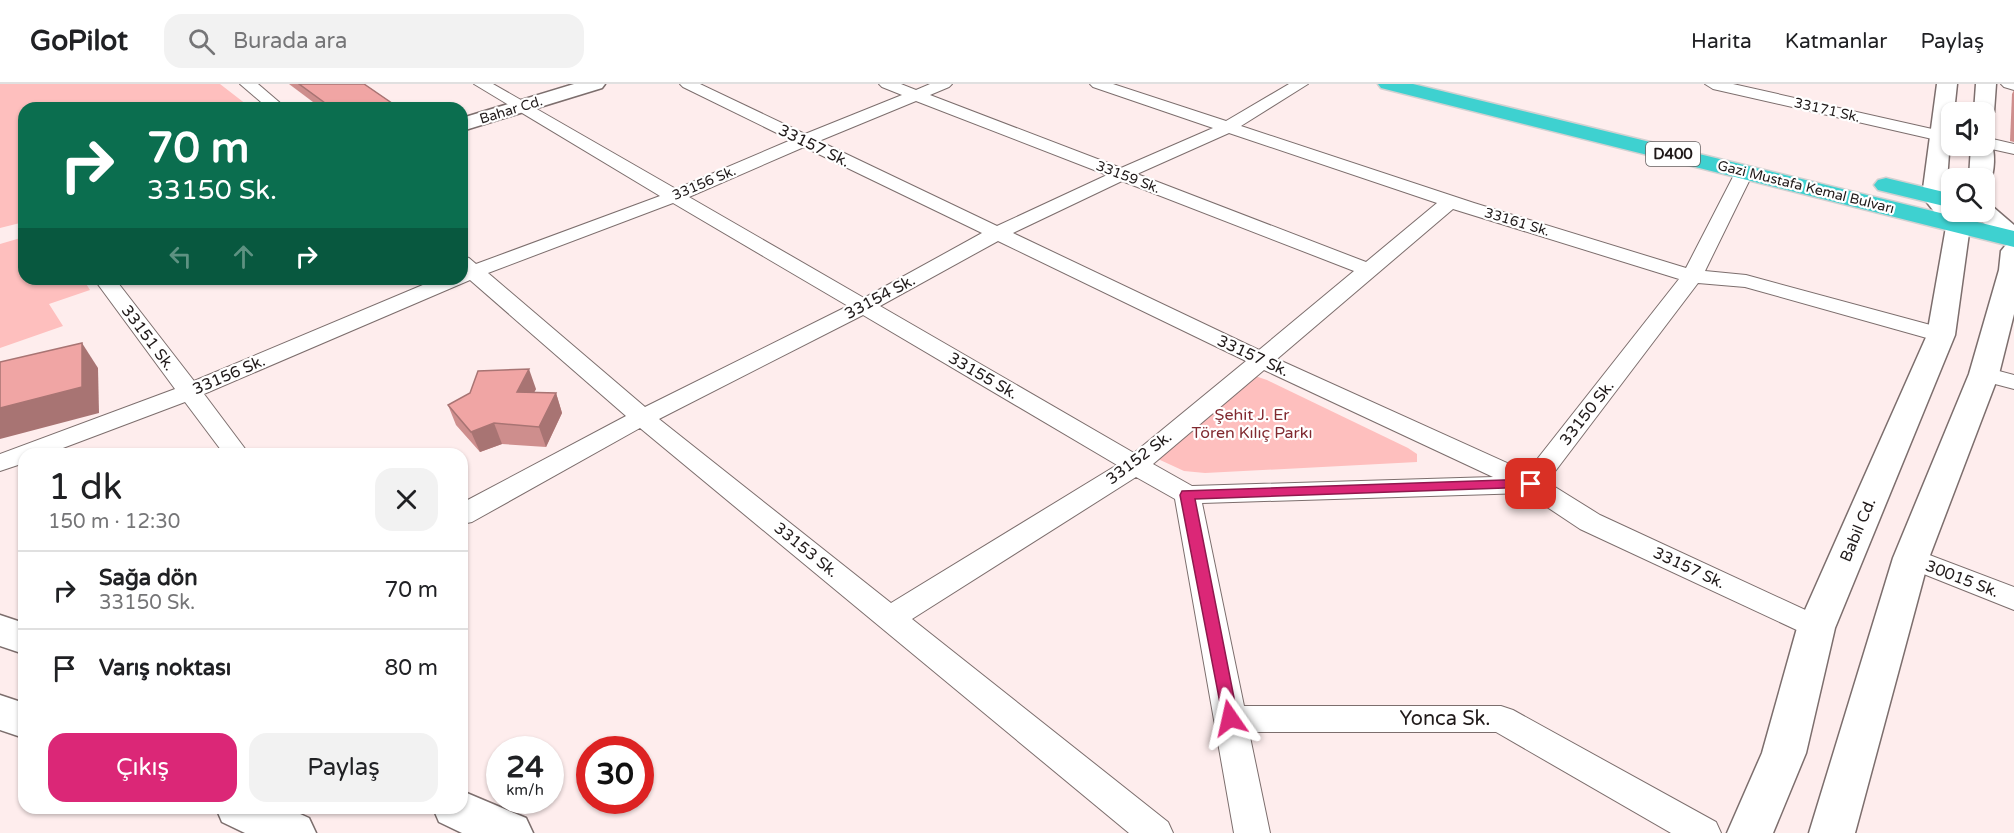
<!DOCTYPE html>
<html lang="tr">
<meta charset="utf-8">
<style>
body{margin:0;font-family:"Varela Round",sans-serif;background:#f2f2f2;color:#202124;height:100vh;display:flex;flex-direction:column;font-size:22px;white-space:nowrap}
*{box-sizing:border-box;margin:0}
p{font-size:20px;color:#757577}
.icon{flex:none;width:33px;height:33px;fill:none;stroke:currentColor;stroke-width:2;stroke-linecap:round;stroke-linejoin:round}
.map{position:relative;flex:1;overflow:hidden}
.side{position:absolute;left:18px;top:364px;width:450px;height:366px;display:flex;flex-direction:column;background:#fff;border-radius:18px;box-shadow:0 2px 4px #0004}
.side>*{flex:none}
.banner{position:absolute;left:18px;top:18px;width:450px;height:183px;border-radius:18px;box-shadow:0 2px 4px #0004;background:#0b6e4f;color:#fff;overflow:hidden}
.buttons{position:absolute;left:1941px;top:18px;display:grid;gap:12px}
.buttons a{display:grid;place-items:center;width:54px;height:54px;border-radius:12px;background:#fff;box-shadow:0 2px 4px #0004;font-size:30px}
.speed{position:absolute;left:486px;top:652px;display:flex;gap:12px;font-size:30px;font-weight:700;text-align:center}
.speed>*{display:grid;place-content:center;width:78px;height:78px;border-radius:50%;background:#fff;box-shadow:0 2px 4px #0004;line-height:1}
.speed small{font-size:15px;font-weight:400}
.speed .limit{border:9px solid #d22;background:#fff;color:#111}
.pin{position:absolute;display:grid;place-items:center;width:51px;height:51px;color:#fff;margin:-26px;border-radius:12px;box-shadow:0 3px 9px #0006}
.me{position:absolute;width:66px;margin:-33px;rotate:349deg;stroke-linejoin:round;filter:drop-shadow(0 0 4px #0008)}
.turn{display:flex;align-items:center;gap:21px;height:126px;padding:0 30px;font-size:27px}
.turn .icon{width:78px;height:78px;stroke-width:2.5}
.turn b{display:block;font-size:42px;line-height:51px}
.lanes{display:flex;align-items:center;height:57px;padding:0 30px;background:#0003;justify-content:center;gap:30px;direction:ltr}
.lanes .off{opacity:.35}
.round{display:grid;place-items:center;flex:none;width:63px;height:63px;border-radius:18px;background:#f2f2f2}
.headline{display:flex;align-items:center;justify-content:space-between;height:102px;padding:0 30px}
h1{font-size:36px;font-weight:600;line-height:45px}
.cta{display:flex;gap:12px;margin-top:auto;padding:12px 30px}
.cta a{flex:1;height:69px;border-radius:18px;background:#db2777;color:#fff;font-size:24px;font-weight:600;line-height:69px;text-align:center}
.cta a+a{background:#f2f2f2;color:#202124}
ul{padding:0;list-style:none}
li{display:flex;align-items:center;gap:18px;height:78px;padding:0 30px;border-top:2px solid #e0e0e0}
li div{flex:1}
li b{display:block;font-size:22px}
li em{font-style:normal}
header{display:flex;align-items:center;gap:36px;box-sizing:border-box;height:84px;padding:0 30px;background:#fff;border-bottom:2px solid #e0e0e0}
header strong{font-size:28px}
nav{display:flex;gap:33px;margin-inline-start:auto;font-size:21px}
.search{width:420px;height:54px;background:#f2f2f2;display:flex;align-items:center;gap:15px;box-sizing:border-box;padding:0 21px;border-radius:18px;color:#757577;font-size:22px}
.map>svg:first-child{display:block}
.green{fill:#febfbe}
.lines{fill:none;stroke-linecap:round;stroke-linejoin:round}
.street-casing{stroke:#7c6e6d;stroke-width:2}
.secondary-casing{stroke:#7c6e6d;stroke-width:3}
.highway-casing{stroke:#d2d1d1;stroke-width:3}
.street{fill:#fff;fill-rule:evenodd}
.secondary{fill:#fff;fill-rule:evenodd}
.highway{fill:#3ed1d0;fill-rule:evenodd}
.wall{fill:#ce8e8d}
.shaded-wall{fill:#a87473}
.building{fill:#f0a5a4;stroke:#a87473;stroke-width:1.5}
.route{fill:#db2777;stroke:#8e194d;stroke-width:1.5}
.labels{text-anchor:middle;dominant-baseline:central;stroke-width:4.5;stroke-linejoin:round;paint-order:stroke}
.far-street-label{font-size:14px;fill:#201a1a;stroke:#fff}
.shield{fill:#fff;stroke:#635f5f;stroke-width:1.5}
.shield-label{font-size:15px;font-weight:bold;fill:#201a1a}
.street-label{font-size:16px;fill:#201a1a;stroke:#fff}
.park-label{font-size:16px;fill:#812a30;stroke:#fff}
.near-street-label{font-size:20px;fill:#201a1a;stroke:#fff}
</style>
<header>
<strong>GoPilot</strong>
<div class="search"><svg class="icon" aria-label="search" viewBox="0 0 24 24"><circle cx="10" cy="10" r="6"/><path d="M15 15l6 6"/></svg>Burada ara</div>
<nav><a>Harita</a><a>Katmanlar</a><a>Paylaş</a></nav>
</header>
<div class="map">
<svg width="2014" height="749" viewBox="0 0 2014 749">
<rect width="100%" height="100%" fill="#feeded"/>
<g class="green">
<path d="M0 0H220L251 24H24V138L0 144Z"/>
<path d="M24 153V195H83L90 206 49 220 63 242 0 264V160Z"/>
<path d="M1246 289 1267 296 1408 364 1417 370V378L1205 389 1184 387 1158 375Z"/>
</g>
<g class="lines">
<defs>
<g id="street">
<path d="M240 0H258L286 24H268Z"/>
<path d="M474 0H493L676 105 791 56 683 3 680 0H700L805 50 902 11 882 3 879 0H901L916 6 930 0H952L949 3 930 11 1121 84 1213 44 1093 3 1090 0H1113L1226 37 1289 0H1308L1241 42 1474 119 1686 184 1736 87 1739 83H1751L1754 87 1705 187 1746 191 1949 246 1952 251 1949 256 1941 258 1745 203 1698 199 1547 398 1600 431 1827 536 1831 544 1827 552 1816 555 1580 445 1526 409 1202 419 1244 622H1501L1513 626 1716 738 1721 749H1671L1496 648H1249L1270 749H1234L1175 415 1136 393 912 535 1168 738 1173 749H1129L640 344 472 438 462 440V419L626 332 470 196 204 310 249 370H224L185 318 47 370H24V379L0 387V370L175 305 94 195H115L194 297 437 195H462V172L469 174 476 180 660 112ZM916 17 1107 91 997 142 819 57ZM1229 49 1437 119 1366 178 1137 90ZM804 63 982 149 864 214 689 113ZM1122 97 1354 187 1259 266 1013 149ZM673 119 848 222 645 323 488 189ZM1453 125 1679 195 1527 388 1277 275ZM998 157 1246 277 1134 369 880 222ZM863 231 1117 381 891 519 659 335ZM1264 286 1493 393 1192 402 1153 380Z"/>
<path d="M1705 0H1733L1941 47 1949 52 1941 57 1713 5Z"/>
<path d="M2001 0H2014V6L2004 3Z"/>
<path d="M1984 53 2014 60V70L1978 62H1984Z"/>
<path d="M1984 283 2014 291V305L1976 295 1972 290 1976 285Z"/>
<path d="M1911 464 2014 503V526L1901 481 1897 474 1901 467Z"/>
</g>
<g id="secondary">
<path d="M574 0H605L602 4 462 47V34Z"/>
<path d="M1937 0H1957L1954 28H1952L1946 111 1952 118V128H1959L1970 142 1955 251 1835 544 1806 669 1773 749H1727L1762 669 1797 544 1927 251 1946 143 1922 112Z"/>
<path d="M1976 0H1996L1994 28 1991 32 1984 34V28H1974Z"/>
<path d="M1984 56 1990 57C1996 66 1995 90 1989 99L1984 100V94H1969L1971 62H1984Z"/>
<path d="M1984 121 1993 123 2014 141V230L1999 290 1929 474 1855 749H1809L1893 474 1969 290 1999 186 2001 167 2005 162 2009 160 2005 159 1972 128H1984Z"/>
<path d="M0 531 24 539V570L0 562Z"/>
<path d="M0 611 24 619V654L0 646Z"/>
<path d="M462 707 526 734 533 749H462L439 738 433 724H462Z"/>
<path d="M216 724H287L309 734 316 749H245L222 738Z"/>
</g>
<g id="highway">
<path d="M1378 0H1413L2014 147V163L1381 4Z"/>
<path d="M1886 94 1952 110V124L1878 106 1874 101 1878 96Z"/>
</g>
</defs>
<use href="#street" class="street-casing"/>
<use href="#secondary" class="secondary-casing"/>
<use href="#highway" class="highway-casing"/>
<use href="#street" class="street"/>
<use href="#secondary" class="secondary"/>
<use href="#highway" class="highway"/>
</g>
<g class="wall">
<path d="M289 0H364L399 24H321Z"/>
<path d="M2014 6V58L2010 57 2012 10Z"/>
<path d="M536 305 534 308 556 309 562 329 546 363 502 360 480 368 456 341 448 321Z"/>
</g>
<g class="shaded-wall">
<path d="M82 259 98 284 99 329 0 355V324Z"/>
<path d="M529 285 536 305 524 328 517 308Z"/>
<path d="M556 309 562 329 546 363 539 343Z"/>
<path d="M494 339 502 360 480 368 471 348Z"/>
</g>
<g class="building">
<path d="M299 0H364L399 24H332Z"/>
<path d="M82 259V303L0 324V278Z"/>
<path d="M529 285 517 308 556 309 539 343 494 339 471 348 448 321 470 309 478 287Z"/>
</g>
<path class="route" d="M1531 395 1538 400 1536 403 1195 415 1238 634 1236 640 1230 642 1224 640 1180 411 1182 407Z"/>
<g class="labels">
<g class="far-street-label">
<text transform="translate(511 26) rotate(-17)">Bahar Cd.</text>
<text transform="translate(1827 26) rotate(13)">33171 Sk.</text>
<text transform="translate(1128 93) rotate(21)">33159 Sk.</text>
<text transform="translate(704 99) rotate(-23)">33156 Sk.</text>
<text transform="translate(1806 103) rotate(14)">Gazi Mustafa Kemal Bulvarı</text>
<text transform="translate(1517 138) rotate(17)">33161 Sk.</text>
</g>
<rect class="shield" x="1646" y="58" width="54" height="24" rx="4.5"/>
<g class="shield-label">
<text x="1673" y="70">D400</text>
</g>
<g class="street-label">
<text transform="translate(814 62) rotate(26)">33157 Sk.</text>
<text transform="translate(880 213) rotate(-28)">33154 Sk.</text>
<text transform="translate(148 254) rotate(53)">33151 Sk.</text>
<text transform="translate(1253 272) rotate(25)">33157 Sk.</text>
<text transform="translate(229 291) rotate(-23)">33156 Sk.</text>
<text transform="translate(983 292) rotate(30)">33155 Sk.</text>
<text transform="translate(1587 329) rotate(-52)">33150 Sk.</text>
<text transform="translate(1139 374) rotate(-37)">33152 Sk.</text>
<text transform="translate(1858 446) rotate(-67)">Babil Cd.</text>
<text transform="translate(806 466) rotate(39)">33153 Sk.</text>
<text transform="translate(1689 484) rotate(25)">33157 Sk.</text>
<text transform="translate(1962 495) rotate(21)">30015 Sk.</text>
</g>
<g class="park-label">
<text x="1252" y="331">Şehit J. Er<tspan x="1252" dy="18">Tören Kılıç Parkı</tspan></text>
</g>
<g class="near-street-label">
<text x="1445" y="635">Yonca Sk.</text>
</g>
</g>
</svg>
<div class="buttons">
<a><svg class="icon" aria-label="sound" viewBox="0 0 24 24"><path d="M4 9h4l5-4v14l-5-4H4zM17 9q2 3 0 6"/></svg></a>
<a><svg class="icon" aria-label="search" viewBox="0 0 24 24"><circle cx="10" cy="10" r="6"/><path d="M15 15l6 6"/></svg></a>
</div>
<div class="speed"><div>24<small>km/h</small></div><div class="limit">30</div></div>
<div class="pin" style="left:1531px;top:400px;background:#d93025"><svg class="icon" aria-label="arrive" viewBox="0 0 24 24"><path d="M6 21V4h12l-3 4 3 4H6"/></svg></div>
<svg class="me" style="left:1230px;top:634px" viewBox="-20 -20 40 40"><path d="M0-17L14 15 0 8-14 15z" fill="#db2777" stroke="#fff" stroke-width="4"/></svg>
<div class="banner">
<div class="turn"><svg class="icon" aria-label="right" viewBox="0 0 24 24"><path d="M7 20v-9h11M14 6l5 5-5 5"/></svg><div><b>70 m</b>33150 Sk.</div></div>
<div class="lanes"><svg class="icon off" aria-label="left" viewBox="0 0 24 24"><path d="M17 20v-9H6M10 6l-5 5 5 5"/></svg><svg class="icon off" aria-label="ahead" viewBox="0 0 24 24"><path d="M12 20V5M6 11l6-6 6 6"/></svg><svg class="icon" aria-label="right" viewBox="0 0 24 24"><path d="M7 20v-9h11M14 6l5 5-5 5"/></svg></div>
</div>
<section class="side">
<div class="headline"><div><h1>1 dk</h1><p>150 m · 12:30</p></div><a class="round"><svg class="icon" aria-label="close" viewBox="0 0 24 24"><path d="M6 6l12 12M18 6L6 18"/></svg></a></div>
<ul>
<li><svg class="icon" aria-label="right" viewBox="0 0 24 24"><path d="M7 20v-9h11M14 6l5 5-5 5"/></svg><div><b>Sağa dön</b><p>33150 Sk.</p></div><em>70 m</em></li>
<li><svg class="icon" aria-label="arrive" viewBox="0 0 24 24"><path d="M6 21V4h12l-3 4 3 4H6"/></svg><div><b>Varış noktası</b></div><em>80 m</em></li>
</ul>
<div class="cta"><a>Çıkış</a><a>Paylaş</a></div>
</section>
</div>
